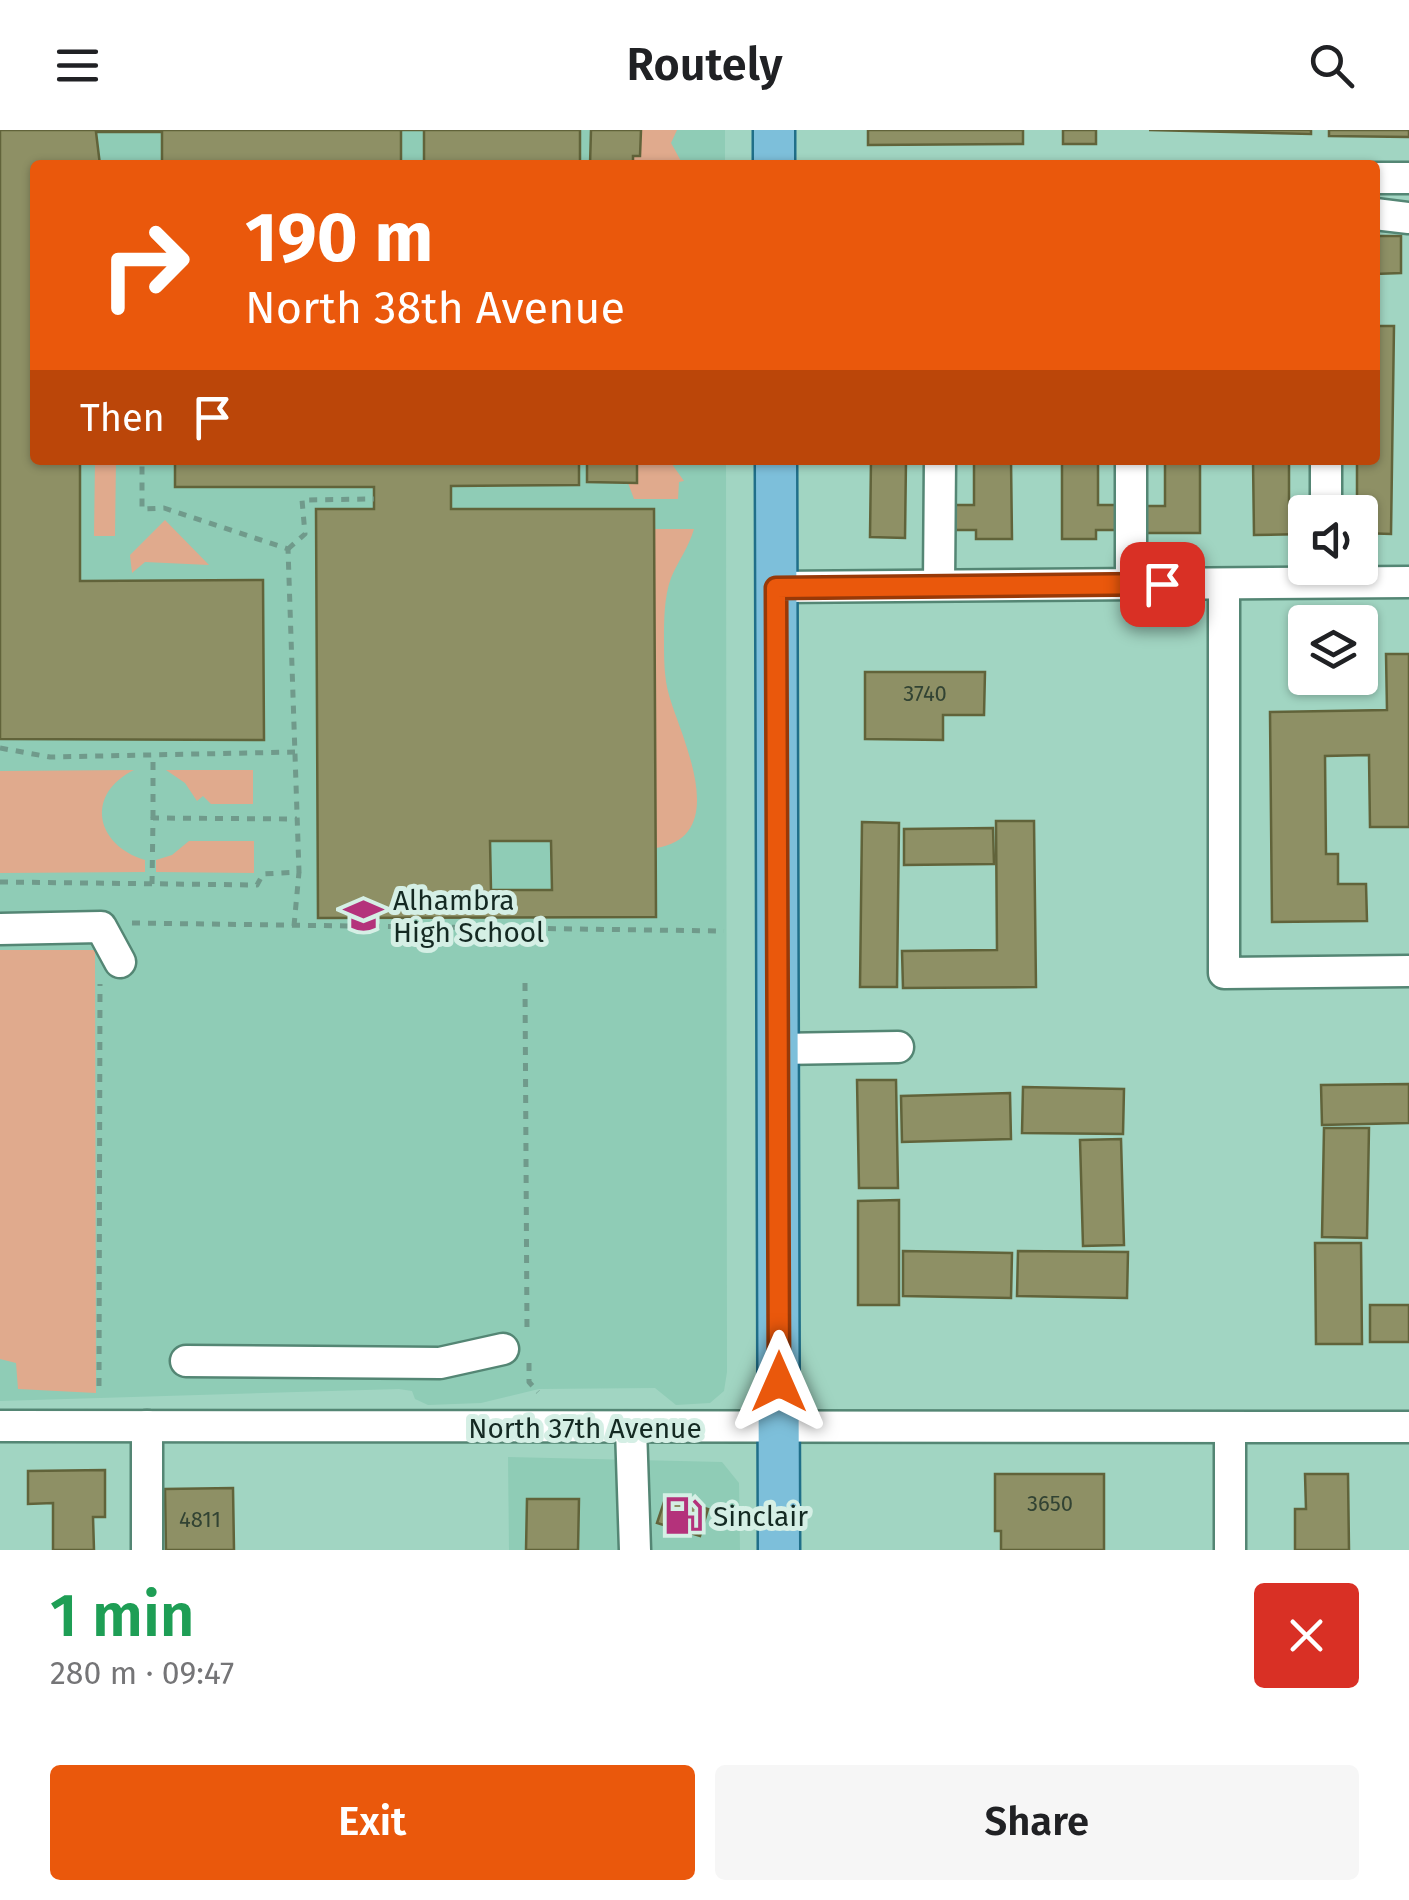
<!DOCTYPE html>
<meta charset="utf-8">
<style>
body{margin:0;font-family:"Fira Sans",sans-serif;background:#f6f6f6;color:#202124;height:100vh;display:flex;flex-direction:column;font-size:38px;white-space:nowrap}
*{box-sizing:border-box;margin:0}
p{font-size:32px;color:#757577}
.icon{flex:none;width:55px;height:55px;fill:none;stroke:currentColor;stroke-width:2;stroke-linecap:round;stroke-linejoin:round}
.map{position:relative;height:1420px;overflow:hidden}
.panel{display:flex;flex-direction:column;background:#fff;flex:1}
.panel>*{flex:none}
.top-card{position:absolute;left:30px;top:30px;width:1350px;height:305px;border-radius:10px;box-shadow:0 2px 8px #0004;background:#ea580c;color:#fff;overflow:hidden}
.tools{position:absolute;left:1288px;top:365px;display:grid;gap:20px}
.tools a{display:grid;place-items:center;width:90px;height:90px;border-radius:10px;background:#fff;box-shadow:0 2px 8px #0004;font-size:50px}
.pin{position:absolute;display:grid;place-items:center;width:85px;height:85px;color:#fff;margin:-42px;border-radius:20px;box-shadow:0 5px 15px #0006}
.me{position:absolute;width:110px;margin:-55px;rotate:0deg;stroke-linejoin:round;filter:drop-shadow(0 0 8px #0008)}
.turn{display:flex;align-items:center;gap:35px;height:210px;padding:0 50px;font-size:45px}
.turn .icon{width:130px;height:130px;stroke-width:2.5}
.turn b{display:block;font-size:70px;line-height:85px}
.then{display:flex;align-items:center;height:95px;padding:0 50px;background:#0003;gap:20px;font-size:38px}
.round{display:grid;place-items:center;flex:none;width:105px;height:105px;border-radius:10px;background:#f6f6f6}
.overview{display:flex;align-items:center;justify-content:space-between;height:170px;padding:0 50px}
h1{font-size:60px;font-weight:600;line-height:75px;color:#1e9e55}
.button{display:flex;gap:20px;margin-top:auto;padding:20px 50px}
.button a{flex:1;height:115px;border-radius:10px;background:#ea580c;color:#fff;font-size:40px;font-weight:600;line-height:115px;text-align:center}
.button a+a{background:#f6f6f6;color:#202124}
header{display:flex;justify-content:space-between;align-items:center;height:130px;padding:0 50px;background:#fff;font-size:45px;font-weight:600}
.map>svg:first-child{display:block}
.built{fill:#8fccb6}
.green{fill:#e0aa8d}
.building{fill:#8e9065;stroke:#61633a;stroke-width:2.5;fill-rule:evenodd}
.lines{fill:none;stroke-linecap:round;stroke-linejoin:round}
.minor-casing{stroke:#548674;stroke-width:35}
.major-casing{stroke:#206f89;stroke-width:45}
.path{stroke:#709a8b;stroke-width:5;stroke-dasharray:8 8;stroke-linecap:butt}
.minor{stroke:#fff;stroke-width:30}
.major{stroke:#7dbfda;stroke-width:40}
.route-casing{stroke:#983908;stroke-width:25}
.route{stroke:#ea580c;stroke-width:18}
.labels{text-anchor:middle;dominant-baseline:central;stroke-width:10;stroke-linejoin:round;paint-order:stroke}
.number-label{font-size:22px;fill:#324333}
.poi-label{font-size:28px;fill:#142922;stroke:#d5efe5;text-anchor:start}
.street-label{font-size:28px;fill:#142922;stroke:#d5efe5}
</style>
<header><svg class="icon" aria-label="menu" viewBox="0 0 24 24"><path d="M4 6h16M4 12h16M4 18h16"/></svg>Routely<svg class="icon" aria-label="search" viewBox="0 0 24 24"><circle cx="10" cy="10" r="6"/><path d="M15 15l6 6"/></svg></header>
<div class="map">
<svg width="1409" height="1420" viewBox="0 0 1409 1420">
<rect width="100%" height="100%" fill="#a1d5c2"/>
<g class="built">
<path d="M0 0H725V35H35V330H726L727 1242 724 1261 710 1273 676 1275 655 1258 539 1259 481 1273 428 1275 415 1269 412 1261 399 1259 0 1271Z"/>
<path d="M508 1327 722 1332 739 1353 740 1420H509Z"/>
</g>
<g class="green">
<path d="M641 0H677L671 13 683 35 633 33V26L640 25Z"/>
<path d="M95 330H116L115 406H94Z"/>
<path d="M637 330H669L684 351 679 352 678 369H634L628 353 637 352Z"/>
<path d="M165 390 209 435 145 432 132 443 130 425Z"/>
<path d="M654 399H694C689 417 678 431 671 448 664 467 664 491 664 510 664 528 664 548 669 565 680 605 733 706 656 718Z"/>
<path d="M134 640C85 664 95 715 145 730V742L0 743V641Z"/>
<path d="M166 640H253V674H211L203 666 197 671 185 653Z"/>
<path d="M189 711H254V743L156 742V730L172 725Z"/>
<path d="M0 820H95L96 1263 18 1259 16 1233 0 1229Z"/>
</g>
<g class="building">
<path d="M0 0H580V35H424V0H401V35H162V2H96L100 35H35V330H80V451L263 450 264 610 0 609Z"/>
<path d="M591 0H641L640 26H633V33L640 35H590Z"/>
<path d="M868 0H1023V14L868 15Z"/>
<rect x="1063" y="0" width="33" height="14"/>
<path d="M1149 0H1311V4Z"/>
<path d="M1329 0H1409V7L1329 6Z"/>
<path d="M1375 106H1401V143L1375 144Z"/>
<path d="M1375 196H1394L1391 404 1360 403V382H1337V375L1357 376V330H1375Z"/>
<path d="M175 330H579V355L451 356V379H654L656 787 318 788 316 379H374V357H175ZM490 711H551L552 760H491Z"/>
<path d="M587 330H637V353L587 352Z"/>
<path d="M871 330H906L905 408 870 407Z"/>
<path d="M974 330H1011L1012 409H976V400H952V375H974Z"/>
<path d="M1062 330H1098V375H1120L1119 400H1096V409H1062Z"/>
<path d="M1165 330H1200V403H1142V376H1165Z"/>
<path d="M1253 330H1289V374L1310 373V382H1305V404L1254 405Z"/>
<path d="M1386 524H1409V697H1370L1369 625 1325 626 1326 724H1338V754H1366L1367 791 1272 792 1270 582 1387 580Z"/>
<path d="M865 542H985L984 585H943V610L865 609Z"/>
<path d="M996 691H1034L1036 857 903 858 902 821 997 820Z"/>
<path d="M862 692 899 693 897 857H860Z"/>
<path d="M993 698 994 734 904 735V699Z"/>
<path d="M857 950H896L898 1058H859Z"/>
<path d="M1409 954V993L1322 995 1321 955Z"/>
<path d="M1023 957 1124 959 1123 1004 1022 1003Z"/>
<path d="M1010 963 1011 1009 902 1012 901 966Z"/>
<path d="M1324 998H1369L1367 1108 1322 1107Z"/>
<path d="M1121 1009 1124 1115 1083 1116 1080 1010Z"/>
<path d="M899 1070V1175H858V1071Z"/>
<path d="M1315 1113H1361L1362 1214H1316Z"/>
<path d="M903 1121 1012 1123 1011 1168 903 1166Z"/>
<path d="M1018 1121 1128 1122 1127 1168 1017 1166Z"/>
<rect x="1370" y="1175" width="39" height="37"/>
<path d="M105 1340V1387H93L94 1420H53V1373L28 1374V1341Z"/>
<path d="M995 1344H1104V1420H1001V1401H995Z"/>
<path d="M1305 1344H1348L1349 1420H1295V1379H1306Z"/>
<path d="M233 1358 234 1420H166L165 1359Z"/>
<path d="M666 1366 708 1379 700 1406 657 1393Z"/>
<path d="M527 1369H579L578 1420H526Z"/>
</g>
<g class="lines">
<defs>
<g id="minor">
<path d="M1375 48H1409"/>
<path d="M1375 84 1409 88"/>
<path d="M1326 330V382"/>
<path d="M1131 454V330"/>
<path d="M1224 454V843L1409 841"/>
<path d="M939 455 940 330"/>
<path d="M776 457 1409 452"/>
<path d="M0 799 101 797 120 832"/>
<path d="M778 919 898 917"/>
<path d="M186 1231 440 1233 503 1219"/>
<path d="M0 1296 1409 1297"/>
<path d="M147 1296V1420"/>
<path d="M631 1298 635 1420"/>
<path d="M1230 1299V1420"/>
</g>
<g id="major">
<path d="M774 0V35"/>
<path d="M776 330 779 1420"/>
</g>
</defs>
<use href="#minor" class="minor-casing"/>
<use href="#major" class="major-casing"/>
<g class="path">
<path d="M288 419 305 404 302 370 374 369"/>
<path d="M0 618 50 627 295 622"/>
<path d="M153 688V626"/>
<path d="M0 752 257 755 263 744 299 742 288 419 164 378 142 379V330"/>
<path d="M152 754 153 688 297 689"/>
<path d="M132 793 724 801"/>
<path d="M294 796 299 742"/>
<path d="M525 853 527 1202"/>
<path d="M529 1233V1252L538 1262"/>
<path d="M99 1256 100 854"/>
</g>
<use href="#minor" class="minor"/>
<use href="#major" class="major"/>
</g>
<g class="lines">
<defs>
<path id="route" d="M779 1252 776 458 1162 454"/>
</defs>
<use href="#route" class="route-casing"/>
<use href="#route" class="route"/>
</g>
<defs>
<symbol id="school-bare" viewBox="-9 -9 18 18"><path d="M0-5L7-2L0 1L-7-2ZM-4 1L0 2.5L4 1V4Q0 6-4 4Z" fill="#b4327b" stroke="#d5efe5" stroke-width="2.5" paint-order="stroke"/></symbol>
<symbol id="fuel-bare" viewBox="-9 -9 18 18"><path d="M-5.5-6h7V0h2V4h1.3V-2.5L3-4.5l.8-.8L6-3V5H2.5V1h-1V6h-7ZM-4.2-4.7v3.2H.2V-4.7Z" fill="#b4327b" stroke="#d5efe5" stroke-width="2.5" paint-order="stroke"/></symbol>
</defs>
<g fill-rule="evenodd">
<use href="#school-bare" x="336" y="758" width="55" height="55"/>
<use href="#fuel-bare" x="656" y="1358" width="55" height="55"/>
</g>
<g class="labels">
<g class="number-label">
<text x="925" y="563">3740</text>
<text x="1050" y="1373">3650</text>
<text x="200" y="1389">4811</text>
</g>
<g class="poi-label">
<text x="393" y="770">Alhambra<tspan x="393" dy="32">High School</tspan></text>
<text x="713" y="1386">Sinclair</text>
</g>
<g class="street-label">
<text x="585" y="1298">North 37th Avenue</text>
</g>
</g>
</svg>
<div class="tools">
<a><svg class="icon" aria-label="sound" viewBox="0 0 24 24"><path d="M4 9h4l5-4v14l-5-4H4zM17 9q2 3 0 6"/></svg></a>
<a><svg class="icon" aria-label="layers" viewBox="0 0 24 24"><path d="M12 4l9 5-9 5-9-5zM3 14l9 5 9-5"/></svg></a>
</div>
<div class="pin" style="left:1162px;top:454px;background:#d93025"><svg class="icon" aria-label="arrive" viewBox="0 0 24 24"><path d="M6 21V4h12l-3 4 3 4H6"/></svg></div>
<svg class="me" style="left:779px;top:1252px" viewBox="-20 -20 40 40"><path d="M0-17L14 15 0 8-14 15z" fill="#ea580c" stroke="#fff" stroke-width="4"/></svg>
<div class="top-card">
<div class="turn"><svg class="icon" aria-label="right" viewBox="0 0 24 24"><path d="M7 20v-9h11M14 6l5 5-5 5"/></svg><div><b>190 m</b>North 38th Avenue</div></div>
<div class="then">Then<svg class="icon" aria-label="arrive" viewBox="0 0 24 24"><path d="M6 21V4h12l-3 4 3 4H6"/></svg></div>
</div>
</div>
<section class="panel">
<div class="overview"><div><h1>1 min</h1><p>280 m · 09:47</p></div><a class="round" style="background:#d93025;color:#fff"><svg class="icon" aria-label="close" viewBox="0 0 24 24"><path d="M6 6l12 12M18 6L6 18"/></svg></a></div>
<div class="button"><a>Exit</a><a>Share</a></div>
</section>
